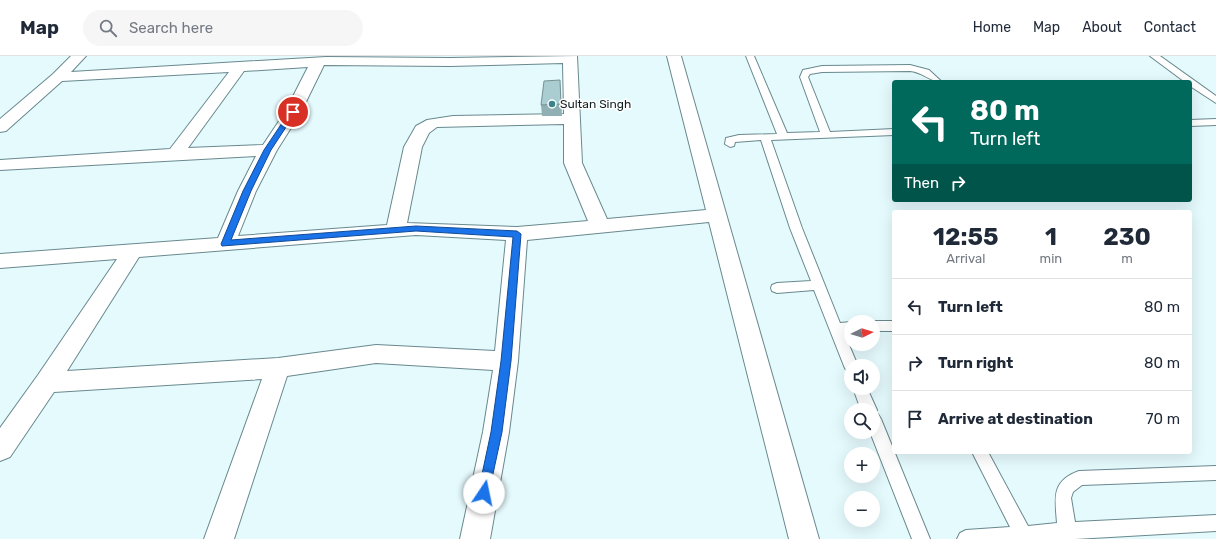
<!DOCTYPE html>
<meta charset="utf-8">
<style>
body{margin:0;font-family:Rubik,sans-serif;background:#f6f6f7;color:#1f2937;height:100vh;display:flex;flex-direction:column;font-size:15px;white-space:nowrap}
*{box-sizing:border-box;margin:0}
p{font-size:13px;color:#747a83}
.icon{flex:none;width:22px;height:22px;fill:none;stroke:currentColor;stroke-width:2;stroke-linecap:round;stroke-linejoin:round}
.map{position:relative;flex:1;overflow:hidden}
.drawer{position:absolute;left:892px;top:154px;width:300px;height:244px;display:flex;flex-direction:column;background:#fff;border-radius:4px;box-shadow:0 4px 16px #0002}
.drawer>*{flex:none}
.hud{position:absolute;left:892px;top:24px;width:300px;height:122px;border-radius:4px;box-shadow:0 4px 16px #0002;background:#00695c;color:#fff;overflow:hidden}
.needle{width:26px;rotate:85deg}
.fabs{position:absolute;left:844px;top:259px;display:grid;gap:8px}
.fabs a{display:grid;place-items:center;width:36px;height:36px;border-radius:50%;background:#fff;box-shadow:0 4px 16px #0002;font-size:20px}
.pin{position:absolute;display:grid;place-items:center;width:34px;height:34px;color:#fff;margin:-17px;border:2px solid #fff;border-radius:50%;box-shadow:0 1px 4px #0007}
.me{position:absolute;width:44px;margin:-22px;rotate:11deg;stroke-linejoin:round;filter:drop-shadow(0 0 3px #0008)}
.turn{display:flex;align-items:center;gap:14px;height:84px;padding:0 12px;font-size:18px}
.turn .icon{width:52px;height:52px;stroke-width:2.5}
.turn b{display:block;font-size:28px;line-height:34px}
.then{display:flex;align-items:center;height:38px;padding:0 12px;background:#0003;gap:8px;font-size:15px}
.eta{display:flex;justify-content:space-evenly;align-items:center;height:68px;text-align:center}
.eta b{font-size:24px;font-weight:700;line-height:28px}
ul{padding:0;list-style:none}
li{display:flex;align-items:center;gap:12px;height:56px;padding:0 12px;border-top:1px solid #e0e1e3}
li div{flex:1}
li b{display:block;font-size:15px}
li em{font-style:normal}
header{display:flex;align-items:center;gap:24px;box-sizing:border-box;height:56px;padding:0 20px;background:#fff;border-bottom:1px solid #e0e1e3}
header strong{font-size:19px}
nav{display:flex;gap:22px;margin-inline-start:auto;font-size:14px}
.search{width:280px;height:36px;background:#f6f6f7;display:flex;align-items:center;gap:10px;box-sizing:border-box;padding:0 14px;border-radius:22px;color:#747a83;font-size:15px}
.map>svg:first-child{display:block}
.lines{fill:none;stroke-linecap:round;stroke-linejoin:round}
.lane-casing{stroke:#68898e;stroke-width:2}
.street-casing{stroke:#68898e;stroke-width:2}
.lane{fill:#fff;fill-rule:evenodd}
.street{fill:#fff;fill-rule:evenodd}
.wall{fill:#91b0b4}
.building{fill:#a9cdd1;stroke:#769092}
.route{fill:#1a73e8;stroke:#114b97}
.poi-dot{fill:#3c838c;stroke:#fff;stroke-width:1.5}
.labels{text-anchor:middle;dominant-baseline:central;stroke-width:3;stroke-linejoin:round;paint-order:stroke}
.far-poi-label{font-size:12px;fill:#122022;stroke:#fff;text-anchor:start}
</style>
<header>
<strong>Map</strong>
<div class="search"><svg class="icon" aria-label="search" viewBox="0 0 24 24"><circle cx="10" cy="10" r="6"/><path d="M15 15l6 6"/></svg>Search here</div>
<nav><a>Home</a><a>Map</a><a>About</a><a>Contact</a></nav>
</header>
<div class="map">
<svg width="1216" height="483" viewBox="0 0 1216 483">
<rect width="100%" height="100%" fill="#e5fafd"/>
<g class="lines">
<defs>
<g id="lane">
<path d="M746 0H754L787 77 820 76 800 21 803 14 822 10 910 9 929 14 942 26C930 26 923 16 910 15L822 16 810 18 808 21 830 76 894 73V79L771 84 802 172 840 267 851 266V276L844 277 858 310H851V316L846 314 844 310 814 234 777 237 772 235 771 232 772 229 777 227 811 225 790 172 761 84 735 86 734 90 730 91 725 88 726 82 739 79 777 78Z"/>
<path d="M1150 0H1160L1216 40V47L1190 30V26H1185Z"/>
<path d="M1216 63V69L1190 70V64Z"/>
<path d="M873 265H894V275H873V266H870Z"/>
<path d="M853 332H867L877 354 875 357 878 358 881 363 930 483H912L870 376H873V354H861Z"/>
<path d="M972 396H988L1028 470 1057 467C1055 442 1051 425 1079 415L1216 410V424L1082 429 1073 436 1071 442 1075 466 1216 459V475L1075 483H957L960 477 966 474 1010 471Z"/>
</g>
<path id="street" d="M71 0H86L71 16 326 1 450 2 577 0 582 107 607 163 706 154 667 0H681L819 483H789L709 166 527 184 518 305 509 376 490 483H460L483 376 493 314 376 307 287 320 234 483H204L262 323 54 336 10 401 0 405V372L38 319 117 203 0 212V198L218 182 238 135 256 100 0 114V104L170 93 229 16 62 25 6 75 0 76V63L53 18ZM563 7 564 58 453 60 427 64 416 70 404 91 387 169 238 180 256 135 277 94 301 56 324 9 450 10ZM308 11 285 56 263 89 188 92 244 15ZM564 68V107L588 165 517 171 407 167 422 91 429 77 437 71ZM416 179 506 184 495 295 376 289 278 302 67 315 139 201Z"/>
</defs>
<use href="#lane" class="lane-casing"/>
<use href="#street" class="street-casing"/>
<use href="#lane" class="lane"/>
<use href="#street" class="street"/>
</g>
<path class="wall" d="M560 24 562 60H542L541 49Z"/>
<path class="building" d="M560 24 561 48 541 49 544 25Z"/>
<path class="route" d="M290 55 296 56 271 94 251 135 231 184 416 170 517 175 521 178 511 305 502 376 488 441 484 443 480 441 478 437 491 376 501 305 513 181 416 175 222 190 221 188 243 135 264 94Z"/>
<circle class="poi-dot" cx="552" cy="48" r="4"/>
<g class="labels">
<g class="far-poi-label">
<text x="560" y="48">Sultan Singh</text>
</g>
</g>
</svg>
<div class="fabs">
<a><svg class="needle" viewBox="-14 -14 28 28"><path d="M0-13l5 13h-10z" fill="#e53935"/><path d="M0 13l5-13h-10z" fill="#747a83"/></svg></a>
<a><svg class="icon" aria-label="sound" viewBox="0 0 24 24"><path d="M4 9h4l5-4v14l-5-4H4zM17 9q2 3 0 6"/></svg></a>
<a><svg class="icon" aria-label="search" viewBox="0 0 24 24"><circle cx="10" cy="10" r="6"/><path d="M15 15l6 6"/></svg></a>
<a>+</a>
<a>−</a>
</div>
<div class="pin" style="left:293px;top:56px;background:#d93025"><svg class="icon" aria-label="arrive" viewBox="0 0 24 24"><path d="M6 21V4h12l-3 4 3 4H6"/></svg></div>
<svg class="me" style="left:484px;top:437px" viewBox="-20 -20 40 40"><circle r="19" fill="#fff"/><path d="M0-13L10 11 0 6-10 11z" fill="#1a73e8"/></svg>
<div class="hud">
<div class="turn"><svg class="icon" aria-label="left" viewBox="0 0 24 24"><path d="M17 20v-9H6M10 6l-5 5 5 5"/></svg><div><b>80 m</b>Turn left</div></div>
<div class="then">Then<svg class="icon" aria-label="right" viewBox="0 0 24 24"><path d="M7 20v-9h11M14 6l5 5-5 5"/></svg></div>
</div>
<section class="drawer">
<div class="eta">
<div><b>12:55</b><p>Arrival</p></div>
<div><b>1</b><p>min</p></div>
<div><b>230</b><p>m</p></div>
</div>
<ul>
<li><svg class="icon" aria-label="left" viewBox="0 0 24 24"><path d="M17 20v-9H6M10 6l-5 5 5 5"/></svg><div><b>Turn left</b></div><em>80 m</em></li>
<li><svg class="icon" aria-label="right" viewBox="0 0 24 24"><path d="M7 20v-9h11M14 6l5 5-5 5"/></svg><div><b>Turn right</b></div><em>80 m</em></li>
<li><svg class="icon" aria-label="arrive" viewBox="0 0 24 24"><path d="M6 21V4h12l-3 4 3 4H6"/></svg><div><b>Arrive at destination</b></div><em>70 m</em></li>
</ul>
</section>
</div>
